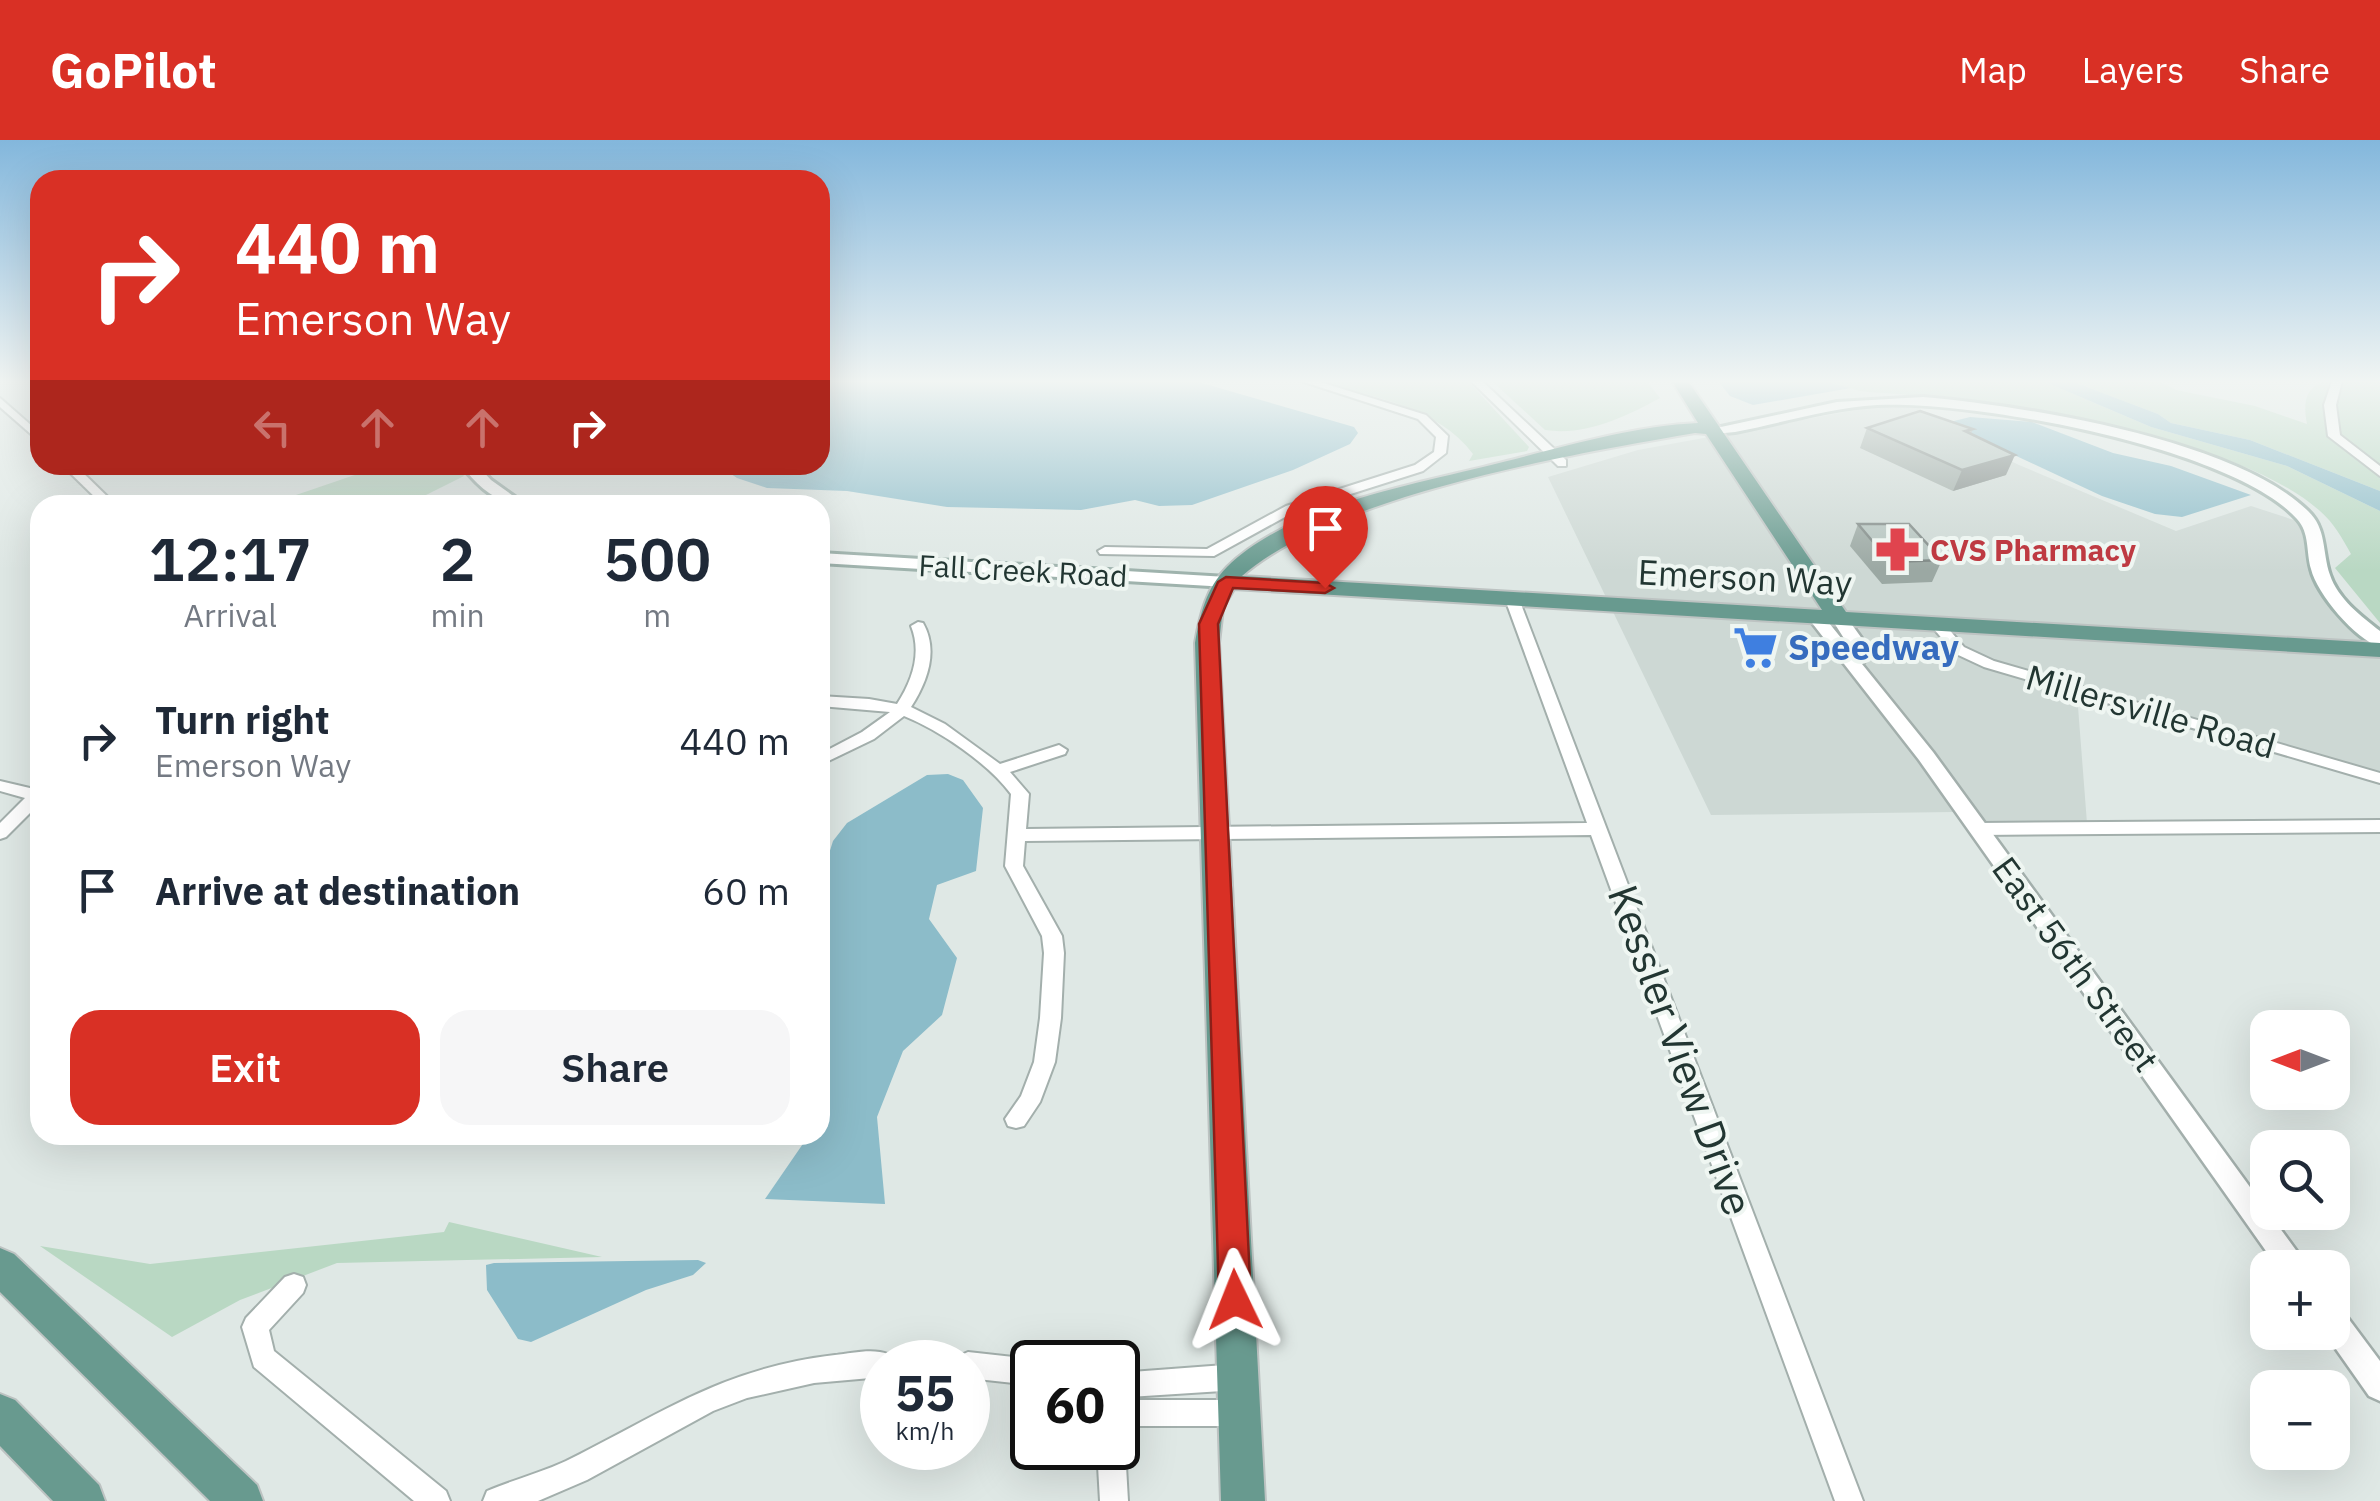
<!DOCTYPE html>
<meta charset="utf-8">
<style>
body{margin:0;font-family:"IBM Plex Sans",sans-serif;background:#f6f6f7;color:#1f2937;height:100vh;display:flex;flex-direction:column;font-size:38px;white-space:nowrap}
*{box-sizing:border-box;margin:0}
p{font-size:32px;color:#747a83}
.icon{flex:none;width:55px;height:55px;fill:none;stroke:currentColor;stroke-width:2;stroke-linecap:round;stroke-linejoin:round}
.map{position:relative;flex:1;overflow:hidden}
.panel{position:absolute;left:30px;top:355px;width:800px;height:650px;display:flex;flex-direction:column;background:#fff;border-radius:30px;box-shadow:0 10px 40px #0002}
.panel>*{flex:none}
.top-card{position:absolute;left:30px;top:30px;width:800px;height:305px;border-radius:30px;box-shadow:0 10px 40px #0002;background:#d93025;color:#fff;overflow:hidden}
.needle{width:65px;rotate:270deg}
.controls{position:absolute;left:2250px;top:870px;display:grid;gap:20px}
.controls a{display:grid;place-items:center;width:100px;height:100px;border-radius:20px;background:#fff;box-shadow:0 10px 40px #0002;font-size:50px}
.speed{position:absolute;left:860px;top:1200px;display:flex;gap:20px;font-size:50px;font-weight:700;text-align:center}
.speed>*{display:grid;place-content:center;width:130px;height:130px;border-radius:50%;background:#fff;box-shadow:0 10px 40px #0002;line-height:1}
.speed small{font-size:25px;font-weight:400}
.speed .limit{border:5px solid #111;border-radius:15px;background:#fff;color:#111}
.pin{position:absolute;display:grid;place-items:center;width:85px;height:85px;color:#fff;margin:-102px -42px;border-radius:50% 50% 50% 0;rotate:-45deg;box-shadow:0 0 10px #0007}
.pin .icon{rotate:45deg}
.me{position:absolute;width:110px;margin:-55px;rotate:358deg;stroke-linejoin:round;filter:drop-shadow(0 0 8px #0008)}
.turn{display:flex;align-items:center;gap:35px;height:210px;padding:0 40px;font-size:45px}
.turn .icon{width:130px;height:130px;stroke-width:2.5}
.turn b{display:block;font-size:70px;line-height:85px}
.lanes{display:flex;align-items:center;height:95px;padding:0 40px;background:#0003;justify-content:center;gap:50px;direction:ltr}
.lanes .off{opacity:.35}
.eta{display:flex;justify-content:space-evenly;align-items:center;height:170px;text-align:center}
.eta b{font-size:60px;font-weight:600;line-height:70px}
.cta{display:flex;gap:20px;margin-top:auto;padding:20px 40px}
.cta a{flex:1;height:115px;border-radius:30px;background:#d93025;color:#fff;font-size:40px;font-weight:600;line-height:115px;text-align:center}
.cta a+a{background:#f6f6f7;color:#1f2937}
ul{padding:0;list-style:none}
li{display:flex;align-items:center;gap:30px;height:150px;padding:0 40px}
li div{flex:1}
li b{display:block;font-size:38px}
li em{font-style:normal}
header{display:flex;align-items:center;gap:60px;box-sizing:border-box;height:140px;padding:0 50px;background:#d93025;color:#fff}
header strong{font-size:48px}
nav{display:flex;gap:55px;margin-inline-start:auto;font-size:35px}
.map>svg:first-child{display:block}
.built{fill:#cdd8d4}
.green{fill:#b9d8c3}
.water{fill:#8cbcc9}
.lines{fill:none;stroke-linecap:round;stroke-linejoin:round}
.minor-casing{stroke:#a3afac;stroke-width:4}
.tertiary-casing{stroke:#a3afac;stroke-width:5}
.secondary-casing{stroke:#9fb3ad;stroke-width:6}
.primary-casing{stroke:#bdc3c2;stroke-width:4}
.minor{fill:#fff;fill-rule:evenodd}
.tertiary{fill:#fff;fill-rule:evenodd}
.secondary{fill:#fff;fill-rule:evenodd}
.primary{fill:#689a8f;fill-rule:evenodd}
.wall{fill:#9ba8a3}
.shaded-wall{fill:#7e8885}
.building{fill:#b4c3be;stroke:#7e8885;stroke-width:2.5}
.route{fill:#d93025;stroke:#8d1f18;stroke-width:2.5}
.labels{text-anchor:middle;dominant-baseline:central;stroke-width:8;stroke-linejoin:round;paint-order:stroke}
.far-health-label{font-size:30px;font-weight:bold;fill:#be3a42;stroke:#eff6f2;text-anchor:start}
.far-street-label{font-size:30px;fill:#223632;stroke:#eff6f2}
.street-label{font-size:35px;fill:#223632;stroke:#eff6f2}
.shop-label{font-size:35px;font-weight:bold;fill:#366cbe;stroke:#eff6f2;text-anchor:start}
.near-street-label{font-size:42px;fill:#223632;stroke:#eff6f2}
</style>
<header>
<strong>GoPilot</strong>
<nav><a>Map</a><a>Layers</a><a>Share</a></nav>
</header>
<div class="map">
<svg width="2380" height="1361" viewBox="0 0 2380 1361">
<rect width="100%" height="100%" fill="#dfe8e5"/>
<path class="built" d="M1916 264 1932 283 2019 325 2176 391 2251 366 2300 382 2310 433 2363 496 2380 509V642L2077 554 2087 683H1962L1954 672 1711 675 1548 337 1638 310 1867 268Z"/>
<g class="green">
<path d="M1321 241H1468L1529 307 1527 311 1469 321 1473 314C1438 267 1375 258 1321 241Z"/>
<path d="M1492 241H1647L1660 258C1625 277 1586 296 1545 290Z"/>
<path d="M1823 241H2043L2151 287 2287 326 2380 371V483L2335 428 2351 414C2342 398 2334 383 2320 371 2230 292 1985 259 1868 252 1853 251 1838 243 1823 241Z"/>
<path d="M2071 241H2159L2176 250 2255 266 2307 284C2296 229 2340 241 2380 241V351L2250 300 2171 283 2158 274Z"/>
<path d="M384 325H456L464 336 406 365H297L296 355Z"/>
<path d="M449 1082 602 1117 337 1123 240 1160 172 1197 40 1106 150 1124 444 1092Z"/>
</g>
<g class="water">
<path d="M820 241H1195L1354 287 1358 293 1350 304 1293 330 1192 365 1159 366 1135 360 1081 370 947 367 847 351 767 348 737 338 718 325H820Z"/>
<path d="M1718 241H1823L1851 248 1753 265 1730 256Z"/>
<path d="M2043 241H2071L2158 274 2171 283 2250 300 2380 351V371L2287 326 2151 287Z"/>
<path d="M1970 277 2032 282 2113 313 2171 326 2251 355 2182 377 2155 374 2102 356 1946 283Z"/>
<path d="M948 634 963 640 983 668 976 731 937 745 929 779 957 818 942 875 903 911 877 977 885 1064 765 1059 809 995H820V742L833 701 847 683 927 635Z"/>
<path d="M698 1120 706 1123 693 1135 646 1150 531 1202 518 1199 487 1150 486 1125 494 1123Z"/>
</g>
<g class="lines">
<defs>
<g id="minor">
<path d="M1301 241H1317L1426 275 1448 296 1446 313 1423 331 1294 372 1214 416 1100 414 1098 411 1105 407 1207 409 1286 366 1415 325 1434 312 1436 297 1418 279Z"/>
<path d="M1471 241H1482L1566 320V326H1558Z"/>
<path d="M2332 241H2342L2336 265 2340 295 2380 326V336L2328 296 2324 265Z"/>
<path d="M0 258 40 293V302L0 267Z"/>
<path d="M62 325H75L116 365H103Z"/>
<path d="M1512 455 1519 459 1863 1361H1835L1591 695 1025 701 1023 726 1062 796 1064 813 1061 878 1055 922 1040 962 1024 986 1016 988 1008 986 1005 979 1021 956 1034 922 1040 878 1044 813 1042 796 1005 726 1011 654C988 623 939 590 904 576L874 599 820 625V614L862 592 890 572 820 566V556L869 559 897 564C912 541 922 513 911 486L918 482 923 483C939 511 927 542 911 567L945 584 1000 624 1059 605 1067 610 1065 614 1010 632 1029 654 1026 689 1587 683 1505 459Z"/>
<path d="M1936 479 1941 480 1964 507 1994 521 2380 633V643L1984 527 1954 513 1929 483Z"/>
<path d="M0 641 34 649 40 648V663L6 697 0 699V683L25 658 0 651Z"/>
<path d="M2380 680V692L1979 695 1970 689 1979 683Z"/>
<path d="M294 1134 303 1137 306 1145 303 1153 269 1190 274 1211 446 1351 450 1361H414L254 1227 242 1187 246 1178 285 1137Z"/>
<path d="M898 1209H912L921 1213 925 1222H882V1237L814 1243 747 1258 713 1271 587 1340 538 1361H483L487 1351C513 1340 540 1333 566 1321 663 1273 723 1228 835 1215 852 1213 873 1208 888 1214Z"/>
<path d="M968 1212 1032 1219 1040 1222H1032V1245L968 1238V1222H956L959 1216Z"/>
<path d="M1238 1224 1247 1228 1251 1237 1247 1246 1238 1250 1129 1257 1131 1260H1238L1247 1264 1251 1273 1247 1282 1238 1286H1125L1118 1283V1233Z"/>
<path d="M1118 1297 1125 1308 1128 1361H1100L1097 1308H1118Z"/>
</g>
<g id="tertiary">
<path d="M1815 471 1821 473 1854 514 1831 478 1839 473 1845 475 1873 514 1862 524 1933 612 2309 1128H2278L1919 620 1809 479V473Z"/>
<path d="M2332 1166 2342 1170 2380 1221V1261L2369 1256 2324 1192H2332Z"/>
</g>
<g id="secondary">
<path d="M1923 257C2025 266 2234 299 2308 371 2327 389 2322 412 2330 435 2338 459 2361 476 2380 491V507C2355 499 2317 454 2311 429 2306 412 2310 393 2297 379 2232 307 1973 260 1877 265 1829 268 1782 283 1735 292L1714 294 1707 290 1837 262Z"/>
<path d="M461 325H477L491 340 526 365C497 365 479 347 461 325Z"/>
<path d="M820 413 1227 437 1236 442 1227 447 820 423Z"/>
</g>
<g id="primary">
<path d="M1672 241H1688L1846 472 2380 503V517L1234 449 1223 468 1219 503 1265 1361H1221L1195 503C1200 475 1206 448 1227 427 1291 364 1418 344 1503 322 1567 306 1633 286 1698 283ZM1695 293 1706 294 1822 470 1242 436C1335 355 1572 314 1695 293Z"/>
<path d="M0 1108 14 1114 257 1345 263 1361H210L0 1152Z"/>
<path d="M0 1254 15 1260 99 1345 105 1361H53L0 1306Z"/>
</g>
</defs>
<use href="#minor" class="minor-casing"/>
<use href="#tertiary" class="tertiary-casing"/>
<use href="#secondary" class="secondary-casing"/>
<use href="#primary" class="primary-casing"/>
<use href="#minor" class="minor"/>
<use href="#tertiary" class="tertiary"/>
<use href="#secondary" class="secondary"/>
<use href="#primary" class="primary"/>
</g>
<g class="wall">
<path d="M1867 288 1973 289 1971 294 2006 335 1953 351 1860 308Z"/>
<path d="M1858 384 1942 420 1932 442 1882 444 1850 406Z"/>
</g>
<path class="shaded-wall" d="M2015 315 2006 335 1953 351 1962 330Z"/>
<g class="building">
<path d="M1920 271 1973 289 1965 291 2015 315 1962 330 1867 288Z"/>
<path d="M1858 384H1909L1942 420 1890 422Z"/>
</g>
<linearGradient id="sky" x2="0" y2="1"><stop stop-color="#83b7dc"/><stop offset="0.56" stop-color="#f1f5f3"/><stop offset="1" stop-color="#f1f5f3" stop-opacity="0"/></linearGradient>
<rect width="2380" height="431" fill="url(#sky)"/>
<path class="route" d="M1226 437 1325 443 1334 448 1325 453 1233 448 1218 484 1251 1160 1247 1171 1235 1175 1224 1171 1219 1160 1199 484 1218 442Z"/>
<defs>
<symbol id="pharmacy-bare" viewBox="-9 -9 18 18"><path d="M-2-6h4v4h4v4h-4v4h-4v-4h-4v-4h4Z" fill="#e0444e" stroke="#eff6f2" stroke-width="2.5" paint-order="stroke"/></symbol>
<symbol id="supermarket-bare" viewBox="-9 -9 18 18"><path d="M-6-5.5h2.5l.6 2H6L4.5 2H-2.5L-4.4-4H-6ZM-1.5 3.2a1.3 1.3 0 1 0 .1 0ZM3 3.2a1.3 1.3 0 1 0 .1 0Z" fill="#3f7fe0" stroke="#eff6f2" stroke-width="2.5" paint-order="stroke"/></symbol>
</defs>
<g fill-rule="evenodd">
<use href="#pharmacy-bare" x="1866" y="378" width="63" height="63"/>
<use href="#supermarket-bare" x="1724" y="476" width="63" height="63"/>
</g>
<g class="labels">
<g class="far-health-label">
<text x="1930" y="409">CVS Pharmacy</text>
</g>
<g class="far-street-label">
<text transform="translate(1023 430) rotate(3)">Fall Creek Road</text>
</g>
<g class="street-label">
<text transform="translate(1745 437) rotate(3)">Emerson Way</text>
<text transform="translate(2151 571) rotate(16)">Millersville Road</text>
<text transform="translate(2076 824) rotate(54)">East 56th Street</text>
</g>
<g class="shop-label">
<text x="1788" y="507">Speedway</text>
</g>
<g class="near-street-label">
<text transform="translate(1681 910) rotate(70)">Kessler View Drive</text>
</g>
</g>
</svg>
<div class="controls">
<a><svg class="needle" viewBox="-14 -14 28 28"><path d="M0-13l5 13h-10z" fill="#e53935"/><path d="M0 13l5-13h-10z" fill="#747a83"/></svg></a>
<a><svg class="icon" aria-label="search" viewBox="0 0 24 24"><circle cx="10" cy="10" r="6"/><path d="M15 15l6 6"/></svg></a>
<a>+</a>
<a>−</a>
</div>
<div class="speed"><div>55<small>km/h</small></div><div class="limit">60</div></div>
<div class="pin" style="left:1325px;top:448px;background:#d93025"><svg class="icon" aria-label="arrive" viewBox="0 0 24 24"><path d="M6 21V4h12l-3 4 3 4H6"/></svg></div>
<svg class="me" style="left:1235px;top:1160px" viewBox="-20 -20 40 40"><path d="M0-17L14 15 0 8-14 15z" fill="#d93025" stroke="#fff" stroke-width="4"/></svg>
<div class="top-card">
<div class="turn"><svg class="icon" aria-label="right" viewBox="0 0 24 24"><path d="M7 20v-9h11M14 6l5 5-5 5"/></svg><div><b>440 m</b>Emerson Way</div></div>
<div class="lanes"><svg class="icon off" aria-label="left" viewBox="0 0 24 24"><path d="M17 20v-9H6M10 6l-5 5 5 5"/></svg><svg class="icon off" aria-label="ahead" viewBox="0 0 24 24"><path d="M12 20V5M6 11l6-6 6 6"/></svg><svg class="icon off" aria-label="ahead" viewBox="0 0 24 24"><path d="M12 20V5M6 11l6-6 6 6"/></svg><svg class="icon" aria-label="right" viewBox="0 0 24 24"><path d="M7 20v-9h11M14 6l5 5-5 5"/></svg></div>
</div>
<section class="panel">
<div class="eta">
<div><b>12:17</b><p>Arrival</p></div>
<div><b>2</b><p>min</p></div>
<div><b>500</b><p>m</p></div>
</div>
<ul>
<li><svg class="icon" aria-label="right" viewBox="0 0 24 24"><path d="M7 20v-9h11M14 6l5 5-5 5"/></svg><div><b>Turn right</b><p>Emerson Way</p></div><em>440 m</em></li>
<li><svg class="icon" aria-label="arrive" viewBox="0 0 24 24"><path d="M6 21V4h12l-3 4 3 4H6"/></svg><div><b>Arrive at destination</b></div><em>60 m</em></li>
</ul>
<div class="cta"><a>Exit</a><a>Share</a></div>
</section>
</div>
